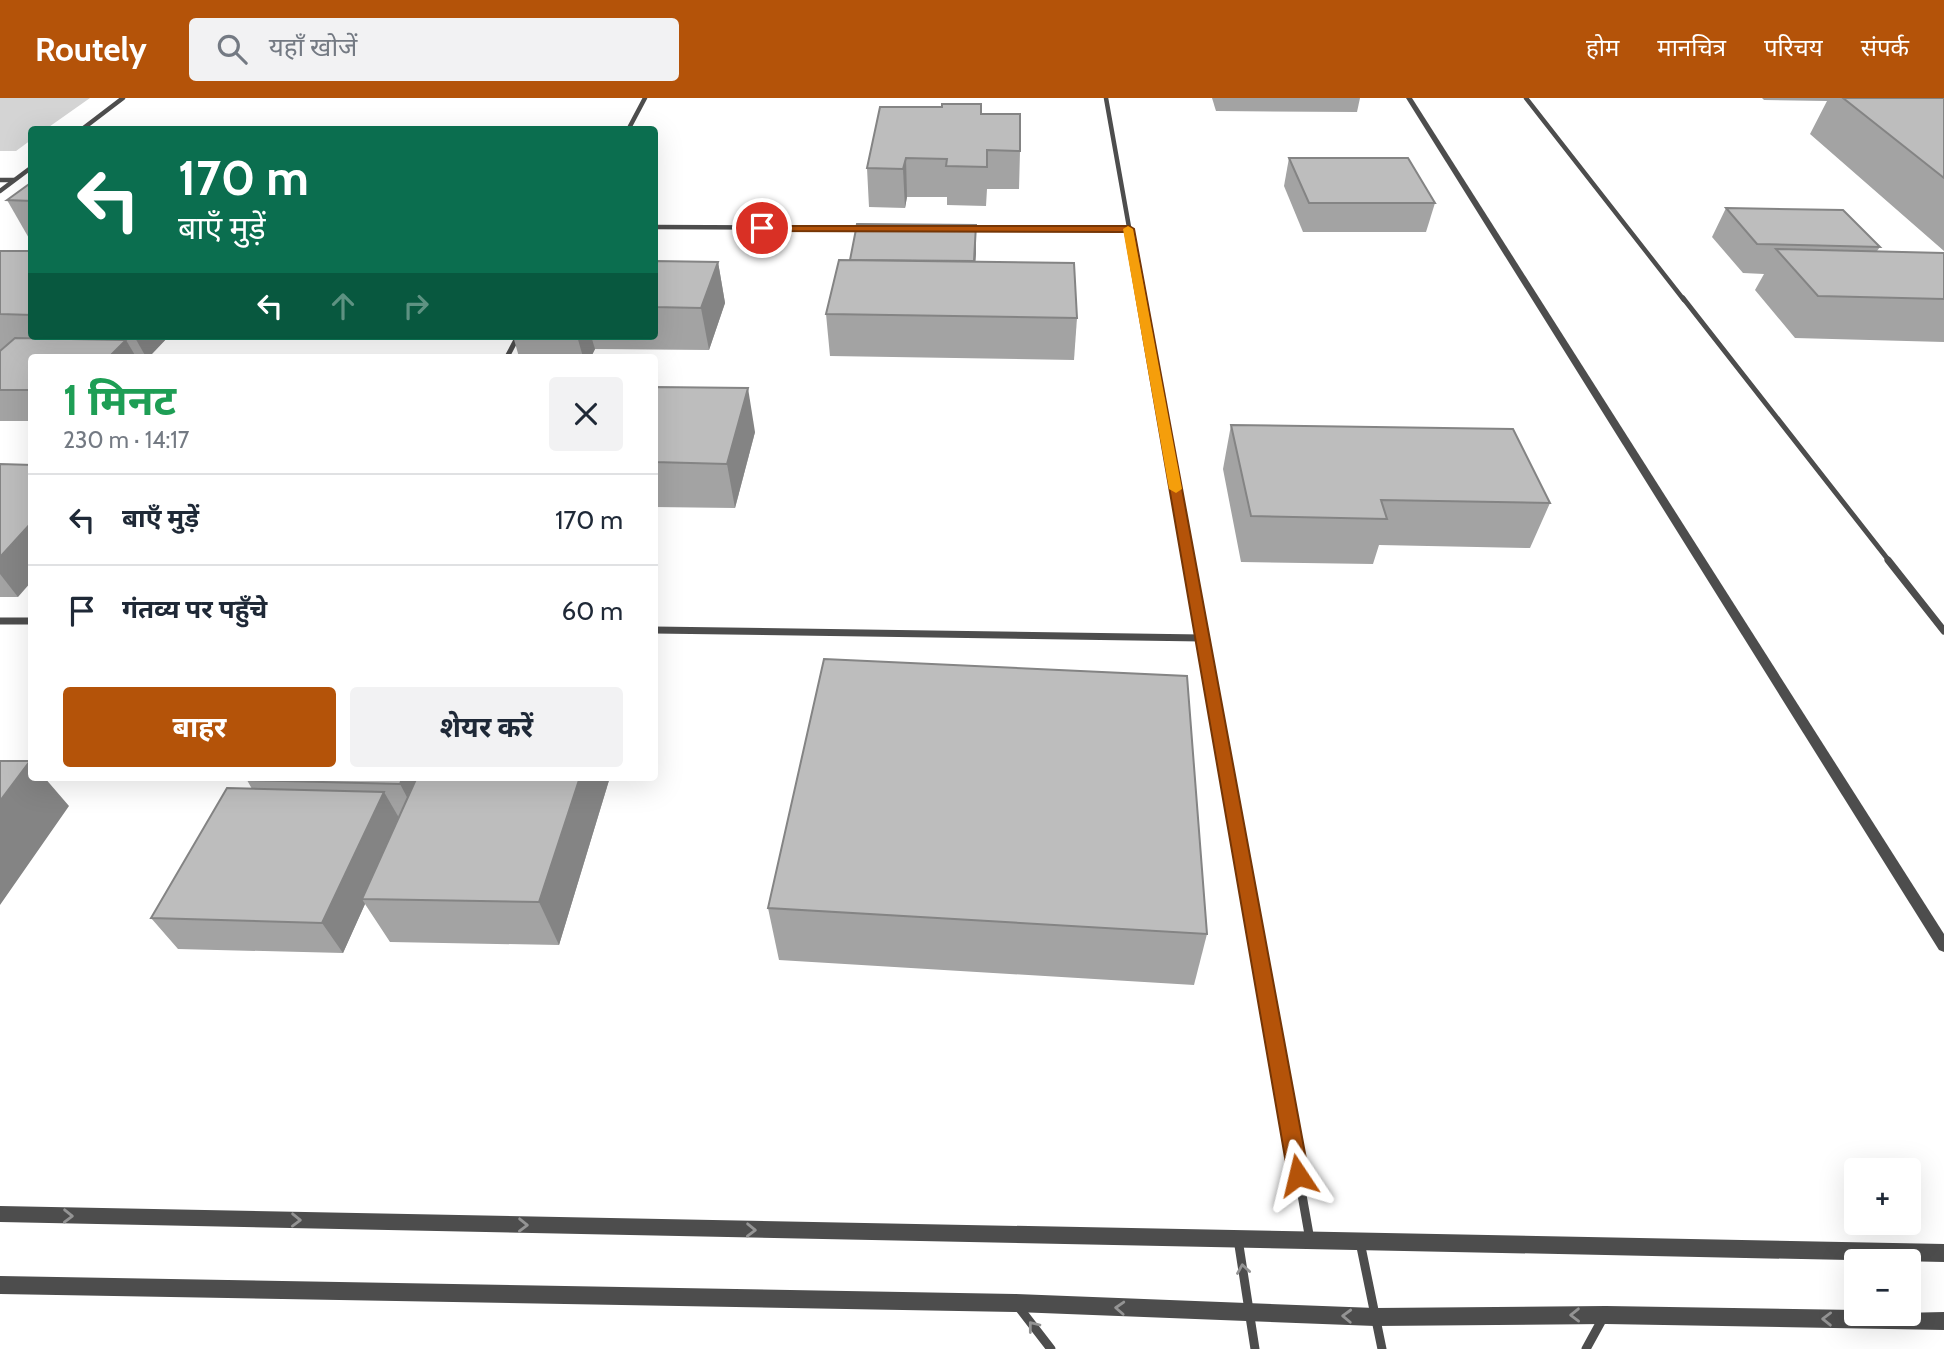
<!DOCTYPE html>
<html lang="hi">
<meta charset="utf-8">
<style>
body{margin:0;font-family:Cabin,"Noto Sans Devanagari",sans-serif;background:#f2f2f3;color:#1f2937;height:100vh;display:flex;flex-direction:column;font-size:26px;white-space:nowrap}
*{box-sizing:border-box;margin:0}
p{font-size:23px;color:#747a83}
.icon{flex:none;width:38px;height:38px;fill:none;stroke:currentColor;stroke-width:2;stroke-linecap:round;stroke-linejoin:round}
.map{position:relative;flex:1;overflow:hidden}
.side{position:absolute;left:28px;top:256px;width:630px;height:427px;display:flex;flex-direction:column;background:#fff;border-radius:7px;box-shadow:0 7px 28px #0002}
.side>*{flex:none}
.hud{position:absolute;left:28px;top:28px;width:630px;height:214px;border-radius:7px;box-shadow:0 7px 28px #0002;background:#0b6e4f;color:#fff;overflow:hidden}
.buttons{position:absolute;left:1844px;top:1060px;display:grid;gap:14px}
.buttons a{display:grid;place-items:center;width:77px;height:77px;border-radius:7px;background:#fff;box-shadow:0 7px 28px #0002;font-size:35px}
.pin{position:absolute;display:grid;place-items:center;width:60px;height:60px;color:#fff;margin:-30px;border:4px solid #fff;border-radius:50%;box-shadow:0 2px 7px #0007}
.me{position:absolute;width:77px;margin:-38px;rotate:350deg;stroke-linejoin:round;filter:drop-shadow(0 0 5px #0008)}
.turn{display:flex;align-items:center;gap:24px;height:147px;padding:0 35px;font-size:32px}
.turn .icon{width:91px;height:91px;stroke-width:2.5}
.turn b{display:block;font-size:49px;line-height:60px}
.lanes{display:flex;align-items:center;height:66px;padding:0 35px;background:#0003;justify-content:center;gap:35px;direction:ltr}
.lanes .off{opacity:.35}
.round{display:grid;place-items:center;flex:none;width:74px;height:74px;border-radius:7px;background:#f2f2f3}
.head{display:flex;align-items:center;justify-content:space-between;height:119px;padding:0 35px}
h1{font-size:42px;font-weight:700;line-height:52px;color:#1e9e55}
.button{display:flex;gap:14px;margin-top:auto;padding:14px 35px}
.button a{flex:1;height:80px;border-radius:7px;background:#b45309;color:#fff;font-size:28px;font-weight:700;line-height:80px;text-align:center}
.button a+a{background:#f2f2f3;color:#1f2937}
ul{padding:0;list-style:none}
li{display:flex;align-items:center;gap:21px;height:91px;padding:0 35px;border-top:2px solid #e0e1e3}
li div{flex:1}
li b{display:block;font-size:26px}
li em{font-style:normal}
header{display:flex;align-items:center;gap:42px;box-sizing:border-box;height:98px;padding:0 35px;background:#b45309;color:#fff}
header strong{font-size:33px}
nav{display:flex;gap:38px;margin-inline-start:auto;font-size:24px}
.search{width:490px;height:63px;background:#f2f2f3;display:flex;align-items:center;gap:18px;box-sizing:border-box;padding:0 24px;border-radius:7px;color:#747a83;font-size:26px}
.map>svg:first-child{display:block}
.green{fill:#d4d4d4}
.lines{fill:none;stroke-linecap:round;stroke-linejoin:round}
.minor-far3{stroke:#4d4d4d;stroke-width:4.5}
.minor-far2{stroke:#4d4d4d;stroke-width:5}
.minor-far1{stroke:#4d4d4d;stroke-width:7}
.minor{stroke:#4d4d4d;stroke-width:9}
.tertiary{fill:#4d4d4d;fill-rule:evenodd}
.wall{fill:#a3a3a3}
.shaded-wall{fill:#848484}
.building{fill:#bdbdbd;stroke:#848484;stroke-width:2}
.oneway{stroke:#949494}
.route{fill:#b45309;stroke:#753606;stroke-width:2}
.slow{fill:#f59e0b}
</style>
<header>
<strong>Routely</strong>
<div class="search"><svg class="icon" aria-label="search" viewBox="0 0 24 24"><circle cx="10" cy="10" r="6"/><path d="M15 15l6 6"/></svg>यहाँ खोजें</div>
<nav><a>होम</a><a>मानचित्र</a><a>परिचय</a><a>संपर्क</a></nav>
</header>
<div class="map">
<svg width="1944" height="1251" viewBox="0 0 1944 1251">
<rect width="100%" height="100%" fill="#fff"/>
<path class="green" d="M0 0H90L46 31 32 32 31 42 16 53H0Z"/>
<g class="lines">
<g class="minor-far3">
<path d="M1106 0 1142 202"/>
<path d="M1526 0 1684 202"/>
<path d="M81 32 123 0"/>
<path d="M628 32 645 0"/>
<path d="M0 82H14"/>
<path d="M0 93 32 69"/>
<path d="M654 129 866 130"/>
<path d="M969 130 1129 131"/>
</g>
<g class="minor-far2">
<path d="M1142 200 1189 464"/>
<path d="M1683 200 1890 464"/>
<path d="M507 259 518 238"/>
</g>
<g class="minor-far1">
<path d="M1189 462 1250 806"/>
<path d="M1888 462 1944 533"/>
<path d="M0 523H32"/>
<path d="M654 532 1202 540"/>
</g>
<g class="minor">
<path d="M1250 804 1310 1142"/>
<path d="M1238 1141 1255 1251"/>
<path d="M1360 1144 1382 1251"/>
<path d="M1017 1207 1051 1251"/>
<path d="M1586 1251 1603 1220"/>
</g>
<g class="tertiary">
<path d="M1406 0H1412L1944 836V854L1939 852Z"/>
<path d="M0 1108 1944 1146V1164L0 1124Z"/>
<path d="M0 1178 1015 1196 1375 1210 1606 1208 1857 1212V1216L1944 1214V1232L1606 1226 1375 1228 1015 1214 0 1196Z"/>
</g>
</g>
<g class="wall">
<path d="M1212 0H1360L1357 14 1216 13Z"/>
<path d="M1762 0H1944V153L1810 36 1827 3 1764 2Z"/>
<path d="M981 16 1020 53 1019 91H987L986 108 947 107V99H907L905 110 869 109 867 70Z"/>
<path d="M1289 60 1435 105 1426 134H1303L1284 88Z"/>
<path d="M32 84V142H30L7 102Z"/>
<path d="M1726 110 1880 149 1877 153 1944 155V244L1795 240 1755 192 1764 176 1743 175 1712 139Z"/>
<path d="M0 153H32V238H169L149 259H32V323H0Z"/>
<path d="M654 163 718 164 725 205 709 252 595 251 591 259H519L513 238H654Z"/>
<path d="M975 163 1077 220 1074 262 830 258 826 216Z"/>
<path d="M654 289 755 334 735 410 654 409Z"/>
<path d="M1231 327 1550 405 1530 450 1379 447 1373 466 1241 464 1223 371Z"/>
<path d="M0 366 18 499H0Z"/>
<path d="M610 679 559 847 390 844 365 806 343 855 178 851 151 820 252 691 247 682Z"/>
<path d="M768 810 1207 836 1194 887 779 862Z"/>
</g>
<g class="shaded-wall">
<path d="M906 60 907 99 905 110 903 71Z"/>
<path d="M976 127V156L973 201V171Z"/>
<path d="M718 164 725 205 709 252 701 210Z"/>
<path d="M134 238H169L149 259H146Z"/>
<path d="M577 238H591L595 251 591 259H583Z"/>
<path d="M126 242 136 259H109Z"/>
<path d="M748 290 755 334 735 410 727 366Z"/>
<path d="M32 424V483L18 499 0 476V459Z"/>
<path d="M30 663 32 665V679H44L69 708 0 807V703Z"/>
<path d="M403 679H434L417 718 400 686Z"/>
<path d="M580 679H610L559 847 539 804Z"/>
<path d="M384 694 402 725 362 801 365 806 343 855 322 825Z"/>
</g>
<g class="building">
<path d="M1843 0H1944V80Z"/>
<path d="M942 6H981V16H1020V53L987 52V69L946 68 947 61 906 60 903 71 867 70 880 9H942Z"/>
<path d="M1289 60H1408L1435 105H1309Z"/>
<path d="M32 84V103L7 102Z"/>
<path d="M1726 110 1843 112 1880 149 1757 146Z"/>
<path d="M857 126 976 127 974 163 850 162Z"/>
<path d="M1776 151 1944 155V201L1818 198Z"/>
<path d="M0 153H32V217L0 216Z"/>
<path d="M839 162 1074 165 1077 220 826 216Z"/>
<path d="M654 163 718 164 701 210 654 209Z"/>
<path d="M15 240 126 242 109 259H32V292H0V253Z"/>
<path d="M654 289 748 290 727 366 654 364Z"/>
<path d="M1231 327 1513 331 1550 405 1381 402 1387 421 1251 418Z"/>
<path d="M0 366 32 367V424L0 459Z"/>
<path d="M824 561 1187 578 1207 836 768 810Z"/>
<path d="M0 663H30L0 703Z"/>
<path d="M249 679H403L400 686 247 682Z"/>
<path d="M417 679H580L539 804 362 801Z"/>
<path d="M227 690 384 694 322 825 151 820Z"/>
</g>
<defs><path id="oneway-chevron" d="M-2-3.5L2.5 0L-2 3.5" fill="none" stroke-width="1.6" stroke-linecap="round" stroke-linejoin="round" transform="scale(1.75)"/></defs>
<g class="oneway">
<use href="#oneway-chevron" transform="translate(68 1118) rotate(1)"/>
<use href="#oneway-chevron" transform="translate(296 1122) rotate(1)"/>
<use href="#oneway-chevron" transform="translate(523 1127) rotate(1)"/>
<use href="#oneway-chevron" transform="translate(751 1132) rotate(1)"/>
<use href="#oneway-chevron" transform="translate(1243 1171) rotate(-99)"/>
<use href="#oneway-chevron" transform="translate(1120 1210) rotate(-177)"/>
<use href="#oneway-chevron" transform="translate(1575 1217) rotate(179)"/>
<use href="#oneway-chevron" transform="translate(1347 1218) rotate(-178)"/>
<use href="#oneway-chevron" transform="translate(1827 1221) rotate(-179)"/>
<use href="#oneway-chevron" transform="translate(1033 1228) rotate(-128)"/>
</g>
<path class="route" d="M758 128H1129L1134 131 1309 1077 1306 1084 1298 1087 1291 1084 1288 1077 1125 134 762 133 758 132Z"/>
<path class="slow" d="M1128 128 1133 131 1182 391 1176 395 1169 391 1123 131Z"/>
</svg>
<div class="buttons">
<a>+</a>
<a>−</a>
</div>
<div class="pin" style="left:762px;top:130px;background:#d93025"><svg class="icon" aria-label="arrive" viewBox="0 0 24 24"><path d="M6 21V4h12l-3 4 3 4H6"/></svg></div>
<svg class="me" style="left:1298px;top:1077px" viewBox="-20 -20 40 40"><path d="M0-17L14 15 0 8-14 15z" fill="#b45309" stroke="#fff" stroke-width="4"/></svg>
<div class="hud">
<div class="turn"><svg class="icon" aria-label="left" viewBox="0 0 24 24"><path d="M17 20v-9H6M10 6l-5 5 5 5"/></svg><div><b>170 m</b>बाएँ मुड़ें</div></div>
<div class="lanes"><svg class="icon" aria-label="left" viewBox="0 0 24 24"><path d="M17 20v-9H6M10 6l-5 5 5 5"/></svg><svg class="icon off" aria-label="ahead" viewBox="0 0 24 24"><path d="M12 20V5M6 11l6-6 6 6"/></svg><svg class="icon off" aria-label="right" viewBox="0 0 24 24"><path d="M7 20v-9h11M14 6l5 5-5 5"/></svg></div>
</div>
<section class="side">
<div class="head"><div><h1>1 मिनट</h1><p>230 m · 14:17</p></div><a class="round"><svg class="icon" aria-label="close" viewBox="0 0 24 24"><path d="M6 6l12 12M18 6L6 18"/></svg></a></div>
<ul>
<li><svg class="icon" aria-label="left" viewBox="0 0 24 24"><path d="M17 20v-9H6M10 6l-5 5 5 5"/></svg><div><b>बाएँ मुड़ें</b></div><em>170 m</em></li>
<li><svg class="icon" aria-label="arrive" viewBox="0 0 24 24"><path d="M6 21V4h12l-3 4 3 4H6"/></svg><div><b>गंतव्य पर पहुँचे</b></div><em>60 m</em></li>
</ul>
<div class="button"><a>बाहर</a><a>शेयर करें</a></div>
</section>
</div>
